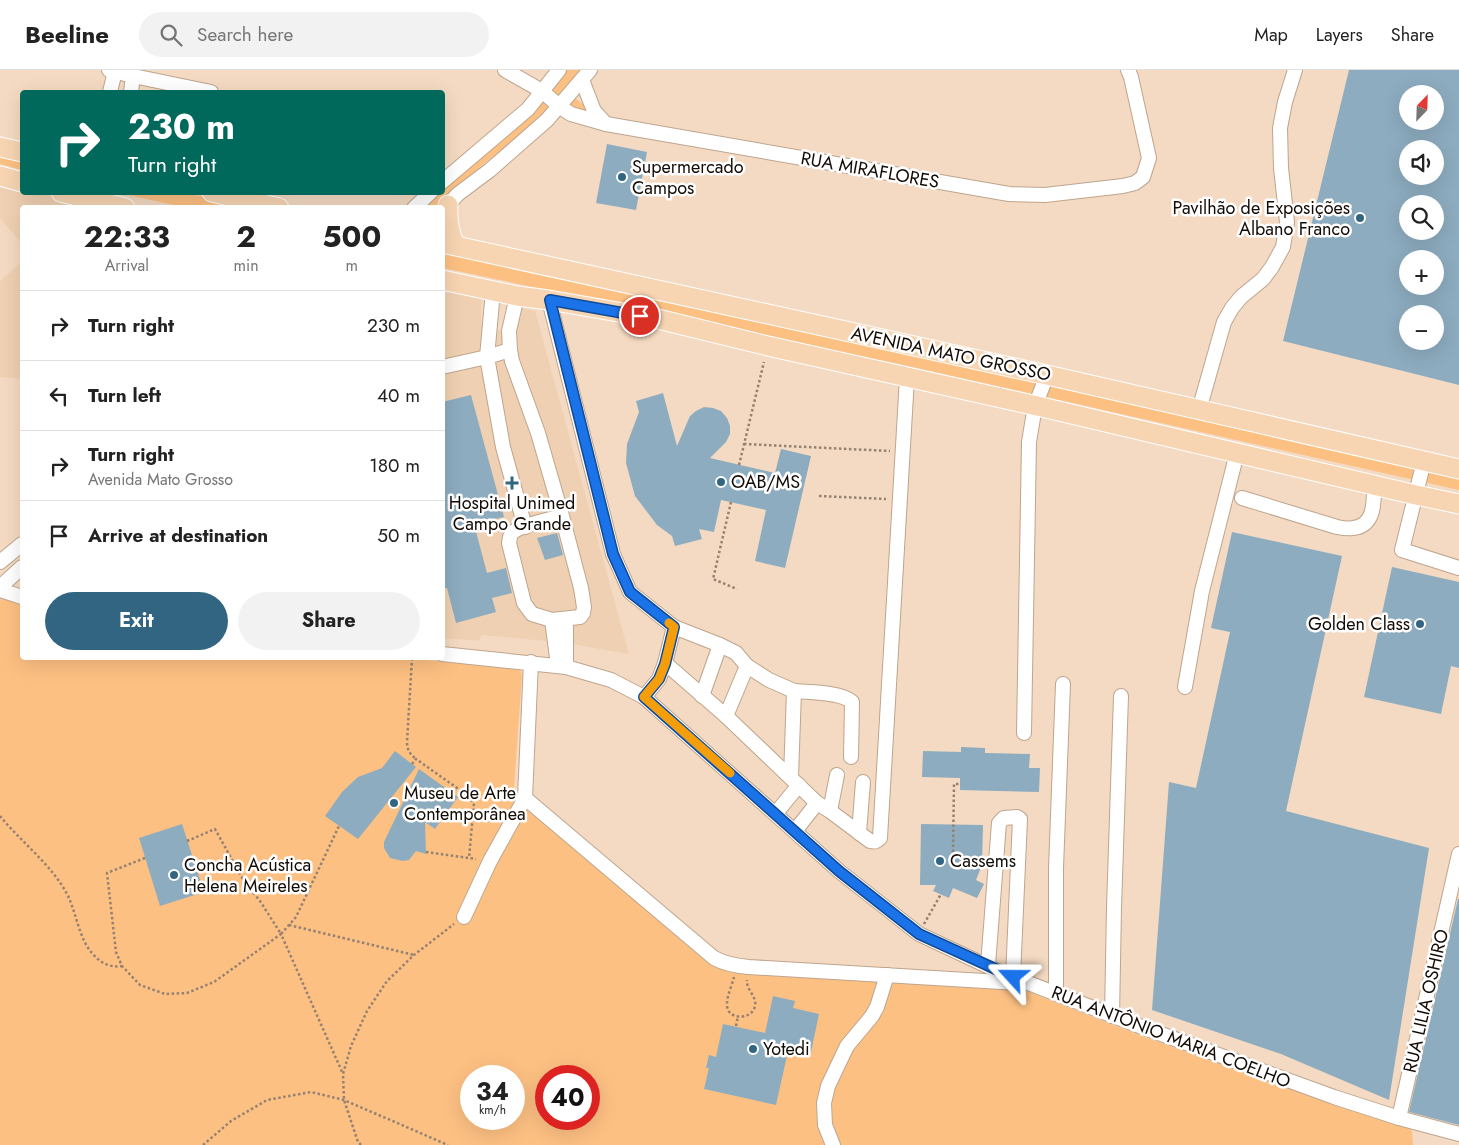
<!DOCTYPE html>
<meta charset="utf-8">
<style>
body{margin:0;font-family:Jost,sans-serif;background:#f2f2f2;color:#222;height:100vh;display:flex;flex-direction:column;font-size:19px;white-space:nowrap}
*{box-sizing:border-box;margin:0}
p{font-size:16px;color:#767676}
.icon{flex:none;width:28px;height:28px;fill:none;stroke:currentColor;stroke-width:2;stroke-linecap:round;stroke-linejoin:round}
.map{position:relative;flex:1;overflow:hidden}
.panel{position:absolute;left:20px;top:135px;width:425px;height:455px;display:flex;flex-direction:column;background:#fff;border-radius:5px;box-shadow:0 5px 20px #0002}
.panel>*{flex:none}
.hud{position:absolute;left:20px;top:20px;width:425px;height:105px;border-radius:5px;box-shadow:0 5px 20px #0002;background:#00695c;color:#fff;overflow:hidden}
.needle{width:32px;rotate:23deg}
.tools{position:absolute;left:1399px;top:15px;display:grid;gap:10px}
.tools a{display:grid;place-items:center;width:45px;height:45px;border-radius:50%;background:#fff;box-shadow:0 5px 20px #0002;font-size:25px}
.speed{position:absolute;left:460px;top:995px;display:flex;gap:10px;font-size:25px;font-weight:700;text-align:center}
.speed>*{display:grid;place-content:center;width:65px;height:65px;border-radius:50%;background:#fff;box-shadow:0 5px 20px #0002;line-height:1}
.speed small{font-size:12px;font-weight:400}
.speed .limit{border:8px solid #d22;background:#fff;color:#111}
.pin{position:absolute;display:grid;place-items:center;width:42px;height:42px;color:#fff;margin:-21px;border:2px solid #fff;border-radius:50%;box-shadow:0 1px 5px #0007}
.me{position:absolute;width:55px;margin:-28px;rotate:294deg;stroke-linejoin:round;filter:drop-shadow(0 0 4px #0008)}
.turn{display:flex;align-items:center;gap:18px;height:105px;padding:0 25px;font-size:22px}
.turn .icon{width:65px;height:65px;stroke-width:2.5}
.turn b{display:block;font-size:35px;line-height:42px}
.eta{display:flex;justify-content:space-evenly;align-items:center;height:85px;text-align:center}
.eta b{font-size:30px;font-weight:700;line-height:35px}
.action{display:flex;gap:10px;margin-top:auto;padding:10px 25px}
.action a{flex:1;height:58px;border-radius:30px;background:#326582;color:#fff;font-size:20px;font-weight:700;line-height:58px;text-align:center}
.action a+a{background:#f2f2f2;color:#222}
ul{padding:0;list-style:none}
li{display:flex;align-items:center;gap:15px;height:70px;padding:0 25px;border-top:1px solid #e0e0e0}
li div{flex:1}
li b{display:block;font-size:19px}
li em{font-style:normal}
header{display:flex;align-items:center;gap:30px;box-sizing:border-box;height:70px;padding:0 25px;background:#fff;border-bottom:1px solid #e0e0e0}
header strong{font-size:24px}
nav{display:flex;gap:28px;margin-inline-start:auto;font-size:18px}
.search{width:350px;height:45px;background:#f2f2f2;display:flex;align-items:center;gap:12px;box-sizing:border-box;padding:0 18px;border-radius:28px;color:#767676;font-size:19px}
.map>svg:first-child{display:block}
.built{fill:#f0d0b2}
.green{fill:#fdc083;fill-rule:evenodd}
.building{fill:#8dacbf;fill-rule:evenodd}
.lines{fill:none;stroke-linecap:round;stroke-linejoin:round}
.minor-casing{stroke:#bea58d;stroke-width:16}
.major-casing{stroke:#fff;stroke-width:21}
.path{stroke:#948171;stroke-width:2.5;stroke-dasharray:2.5 2.5;stroke-linecap:butt}
.minor{stroke:#fff;stroke-width:14}
.major{stroke:#f7d5b3;stroke-width:19}
.route-casing{stroke:#114b97;stroke-width:12}
.route{stroke:#1a73e8;stroke-width:9}
.slow{stroke:#f59e0b;stroke-width:9}
.poi-dot{fill:#326582;stroke:#fff;stroke-width:2}
.labels{text-anchor:middle;dominant-baseline:central;stroke-width:5;stroke-linejoin:round;paint-order:stroke}
.poi-label{font-size:18px;fill:#120a04;stroke:#fff;text-anchor:start}
.street-label{font-size:18px;fill:#120a04;stroke:#fff}
</style>
<header>
<strong>Beeline</strong>
<div class="search"><svg class="icon" aria-label="search" viewBox="0 0 24 24"><circle cx="10" cy="10" r="6"/><path d="M15 15l6 6"/></svg>Search here</div>
<nav><a>Map</a><a>Layers</a><a>Share</a></nav>
</header>
<div class="map">
<svg width="1459" height="1075" viewBox="0 0 1459 1075">
<rect width="100%" height="100%" fill="#f4dac2"/>
<g class="built">
<path d="M0 114 22 119V122L39 123 104 137 22 138V174L0 148Z"/>
<path d="M22 192V309L0 307V211Z"/>
<path d="M442 221 481 228V255L490 259 512 262 519 237 535 241 629 584 566 573 482 565 479 571 443 568Z"/>
</g>
<g class="green">
<path d="M566 0H582L566 21 585 36 591 44 556 33 528 60 482 95 435 137 420 138 436 123 442 122 443 117Z"/>
<path d="M0 80 22 85V100L0 94Z"/>
<path d="M119 123H186L252 137H183Z"/>
<path d="M443 178 1459 401V420L908 296 443 198Z"/>
<path d="M0 529 22 533V588H405L516 598 521 601 522 605 514 719 713 889 1019 918 1139 965 1342 1038 1407 1057 1412 1061 1413 1075H0ZM471 1006H514V1049H471ZM546 1006H589V1049H546Z"/>
</g>
<g class="building">
<path d="M1349 0H1459V315L1283 271ZM1408 24H1435V51H1408ZM1408 79H1435V106H1408ZM1408 134H1435V161H1408ZM1408 189H1435V216H1408ZM1408 244H1435V271H1408Z"/>
<path d="M607 74 647 82 636 140 596 133Z"/>
<path d="M663 323 677 376 690 346 696 341 704 337 713 338 721 341 727 348 730 356V364L726 372 710 388 775 403 781 379 811 386 785 498 755 491 766 440 721 430 714 462 699 459 702 469 675 476 672 466 657 455 635 426 626 393 627 374 639 342 636 331Z"/>
<path d="M471 325 504 447 474 454 487 503 506 498 512 523 492 528 496 542 456 553 447 518 442 519V332Z"/>
<path d="M1232 462 1342 486 1286 741 1429 778 1389 1030 1281 984 1152 940 1169 712 1196 718 1230 562 1211 558Z"/>
<path d="M557 463 563 485 545 490 537 468Z"/>
<path d="M1392 497 1459 512V598L1451 596 1441 644 1364 627Z"/>
<path d="M961 677 985 678V683L1030 684 1029 698H1040L1039 722 960 720V708L922 707 923 681 961 682Z"/>
<path d="M395 681 416 697 358 769 325 746 342 722 358 707 382 698Z"/>
<path d="M419 699 458 727 435 759 425 752 426 784 416 781 409 790 403 791 390 788 384 778V772Z"/>
<path d="M182 754 204 822 160 836 139 768Z"/>
<path d="M921 754 983 755 982 795 976 810 984 814 977 828 953 818 949 828 933 821 936 815H920Z"/>
<path d="M1458 829H1459V1055L1409 1042Z"/>
<path d="M773 926 795 931 793 938 819 944 811 982 789 977 776 1035 704 1019 709 998H706L709 985 716 987 723 954 765 963Z"/>
</g>
<g class="lines">
<defs>
<g id="minor">
<path d="M109 0 133 6 211 22"/>
<path d="M505 0 542 21 560 37 571 44 606 54 1009 124 1045 125 1123 116 1135 113 1143 107 1149 88 1131 7 1128 0"/>
<path d="M582 10 594 41 606 54"/>
<path d="M110 22 115 1"/>
<path d="M131 22 133 6"/>
<path d="M442 112 528 39 559 0"/>
<path d="M414 138 431 122"/>
<path d="M442 141 458 124 490 100 547 50 590 0"/>
<path d="M493 221 487 287 503 377 525 457"/>
<path d="M517 226 509 261 510 280 512 291 538 363 562 446 581 518 584 537 583 543 580 547 552 550 532 544 524 533 509 473C510 470 509 465 513 462 521 455 551 449 562 446"/>
<path d="M549 230 613 484 630 522 674 557 665 593 659 609 644 627"/>
<path d="M442 297 487 287 510 280"/>
<path d="M1199 340 1224 252 1232 238 1241 227 1263 209 1272 197 1283 177 1287 152 1281 98 1280 58 1285 32 1295 0"/>
<path d="M1424 391 1402 480 1459 498"/>
<path d="M1242 428 1337 457C1342 458 1348 459 1353 458 1375 456 1374 432 1374 415"/>
<path d="M0 492 22 474"/>
<path d="M0 517 22 497"/>
<path d="M0 520 22 527"/>
<path d="M552 550 558 595"/>
<path d="M674 557 720 575 736 583 747 596 769 610 794 621 791 707"/>
<path d="M442 584 566 597 611 610 644 627 839 801 919 864 1000 902 1142 957 1334 1027 1399 1048 1459 1064"/>
<path d="M665 593 726 646 817 733 830 741 870 771C875 772 876 772 880 768L907 308"/>
<path d="M566 597V549"/>
<path d="M1185 617 1202 521 1237 383"/>
<path d="M794 621C809 622 842 622 852 632L851 687"/>
<path d="M702 626 720 575"/>
<path d="M726 646 747 596"/>
<path d="M1024 663 1029 372 1035 336 1047 305"/>
<path d="M525 728 714 888C725 894 737 896 749 897L1019 913"/>
<path d="M830 741 837 705"/>
<path d="M776 743 799 715"/>
<path d="M795 761 817 733"/>
<path d="M859 763 863 712"/>
<path d="M464 847 490 791 525 728 531 592"/>
<path d="M988 895 999 753 1004 748 1017 747 1020 749 1013 907"/>
<path d="M1056 923V798L1063 614"/>
<path d="M1112 946 1114 838 1121 626"/>
<path d="M1399 1048 1459 784"/>
<path d="M833 1075 825 1055 824 1033 828 1016 847 976 872 946 877 937 887 905"/>
</g>
<g id="major">
<path d="M0 77 22 82"/>
<path d="M0 106 22 112"/>
<path d="M61 122 125 138"/>
<path d="M212 122 279 138"/>
<path d="M448 135C447 150 449 162 455 175"/>
<path d="M442 173 1047 305 1459 399"/>
<path d="M442 210 517 226 549 230 658 249 768 276 1046 338 1416 425 1459 434"/>
</g>
</defs>
<use href="#minor" class="minor-casing"/>
<use href="#major" class="major-casing"/>
<g class="path">
<path d="M744 374 890 381"/>
<path d="M739 395 764 292"/>
<path d="M819 426 886 429"/>
<path d="M731 432 713 509 737 519"/>
<path d="M412 588 407 672C407 680 410 684 416 689"/>
<path d="M412 694 416 689 467 725 474 733 469 788"/>
<path d="M0 746C21 772 51 794 67 824 76 841 79 869 92 883 100 893 110 898 122 896"/>
<path d="M187 771 215 759 245 813 260 831 281 864 296 847 339 756"/>
<path d="M426 782 476 789"/>
<path d="M953 782 954 714H960"/>
<path d="M145 788 107 803 116 882 122 896 140 915 165 924 187 923 214 912 281 864 343 1004"/>
<path d="M924 854 941 824"/>
<path d="M289 855 414 885"/>
<path d="M734 907C732 915 727 926 727 934 726 950 752 951 755 936 757 926 746 920 747 910"/>
<path d="M736 956 738 946"/>
<path d="M203 1075 231 1051 267 1030 311 1022 344 1030 448 1075"/>
<path d="M361 1075 358 1072 344 1030 343 1004 351 976 367 941 387 911 414 885 454 854"/>
</g>
<use href="#minor" class="minor"/>
<use href="#major" class="major"/>
</g>
<g class="lines">
<defs>
<path id="route" d="M640 246 550 230 613 484 630 522 674 557 665 594 659 609 644 627 839 801 919 864 1013 907"/>
</defs>
<use href="#route" class="route-casing"/>
<use href="#route" class="route"/>
<path class="slow" d="M669 553 674 557 665 594 659 609 644 627 730 703"/>
</g>
<g class="poi-dot">
<circle cx="622" cy="107" r="5"/>
<circle cx="1360" cy="148" r="5"/>
<circle cx="721" cy="412" r="5"/>
<path d="M509.5 405.5h5v5h5v5h-5v5h-5v-5h-5v-5h5z"/>
<circle cx="1420" cy="554" r="5"/>
<circle cx="394" cy="733" r="5"/>
<circle cx="940" cy="791" r="5"/>
<circle cx="174" cy="805" r="5"/>
<circle cx="753" cy="979" r="5"/>
</g>
<g class="labels">
<g class="poi-label">
<text x="632" y="97">Supermercado<tspan x="632" dy="21">Campos</tspan></text>
<text x="1350" y="138" text-anchor="end">Pavilhão de Exposições<tspan x="1350" dy="21">Albano Franco</tspan></text>
<text x="731" y="412">OAB/MS</text>
<text x="512" y="433" text-anchor="middle">Hospital Unimed<tspan x="512" dy="21">Campo Grande</tspan></text>
<text x="1410" y="554" text-anchor="end">Golden Class</text>
<text x="404" y="723">Museu de Arte<tspan x="404" dy="21">Contemporânea</tspan></text>
<text x="950" y="791">Cassems</text>
<text x="184" y="795">Concha Acústica<tspan x="184" dy="21">Helena Meireles</tspan></text>
<text x="763" y="979">Yotedi</text>
</g>
<g class="street-label">
<text transform="translate(870 100) rotate(10)">RUA MIRAFLORES</text>
<text transform="translate(951 284) rotate(12)">AVENIDA MATO GROSSO</text>
<text transform="translate(1426 931) rotate(-77)">RUA LILIA OSHIRO</text>
<text transform="translate(1171 967) rotate(21)">RUA ANTÔNIO MARIA COELHO</text>
</g>
</g>
</svg>
<div class="tools">
<a><svg class="needle" viewBox="-14 -14 28 28"><path d="M0-13l5 13h-10z" fill="#e53935"/><path d="M0 13l5-13h-10z" fill="#767676"/></svg></a>
<a><svg class="icon" aria-label="sound" viewBox="0 0 24 24"><path d="M4 9h4l5-4v14l-5-4H4zM17 9q2 3 0 6"/></svg></a>
<a><svg class="icon" aria-label="search" viewBox="0 0 24 24"><circle cx="10" cy="10" r="6"/><path d="M15 15l6 6"/></svg></a>
<a>+</a>
<a>−</a>
</div>
<div class="speed"><div>34<small>km/h</small></div><div class="limit">40</div></div>
<div class="pin" style="left:640px;top:246px;background:#d93025"><svg class="icon" aria-label="arrive" viewBox="0 0 24 24"><path d="M6 21V4h12l-3 4 3 4H6"/></svg></div>
<svg class="me" style="left:1013px;top:907px" viewBox="-20 -20 40 40"><path d="M0-17L14 15 0 8-14 15z" fill="#1a73e8" stroke="#fff" stroke-width="4"/></svg>
<div class="hud">
<div class="turn"><svg class="icon" aria-label="right" viewBox="0 0 24 24"><path d="M7 20v-9h11M14 6l5 5-5 5"/></svg><div><b>230 m</b>Turn right</div></div>
</div>
<section class="panel">
<div class="eta">
<div><b>22:33</b><p>Arrival</p></div>
<div><b>2</b><p>min</p></div>
<div><b>500</b><p>m</p></div>
</div>
<ul>
<li><svg class="icon" aria-label="right" viewBox="0 0 24 24"><path d="M7 20v-9h11M14 6l5 5-5 5"/></svg><div><b>Turn right</b></div><em>230 m</em></li>
<li><svg class="icon" aria-label="left" viewBox="0 0 24 24"><path d="M17 20v-9H6M10 6l-5 5 5 5"/></svg><div><b>Turn left</b></div><em>40 m</em></li>
<li><svg class="icon" aria-label="right" viewBox="0 0 24 24"><path d="M7 20v-9h11M14 6l5 5-5 5"/></svg><div><b>Turn right</b><p>Avenida Mato Grosso</p></div><em>180 m</em></li>
<li><svg class="icon" aria-label="arrive" viewBox="0 0 24 24"><path d="M6 21V4h12l-3 4 3 4H6"/></svg><div><b>Arrive at destination</b></div><em>50 m</em></li>
</ul>
<div class="action"><a>Exit</a><a>Share</a></div>
</section>
</div>
